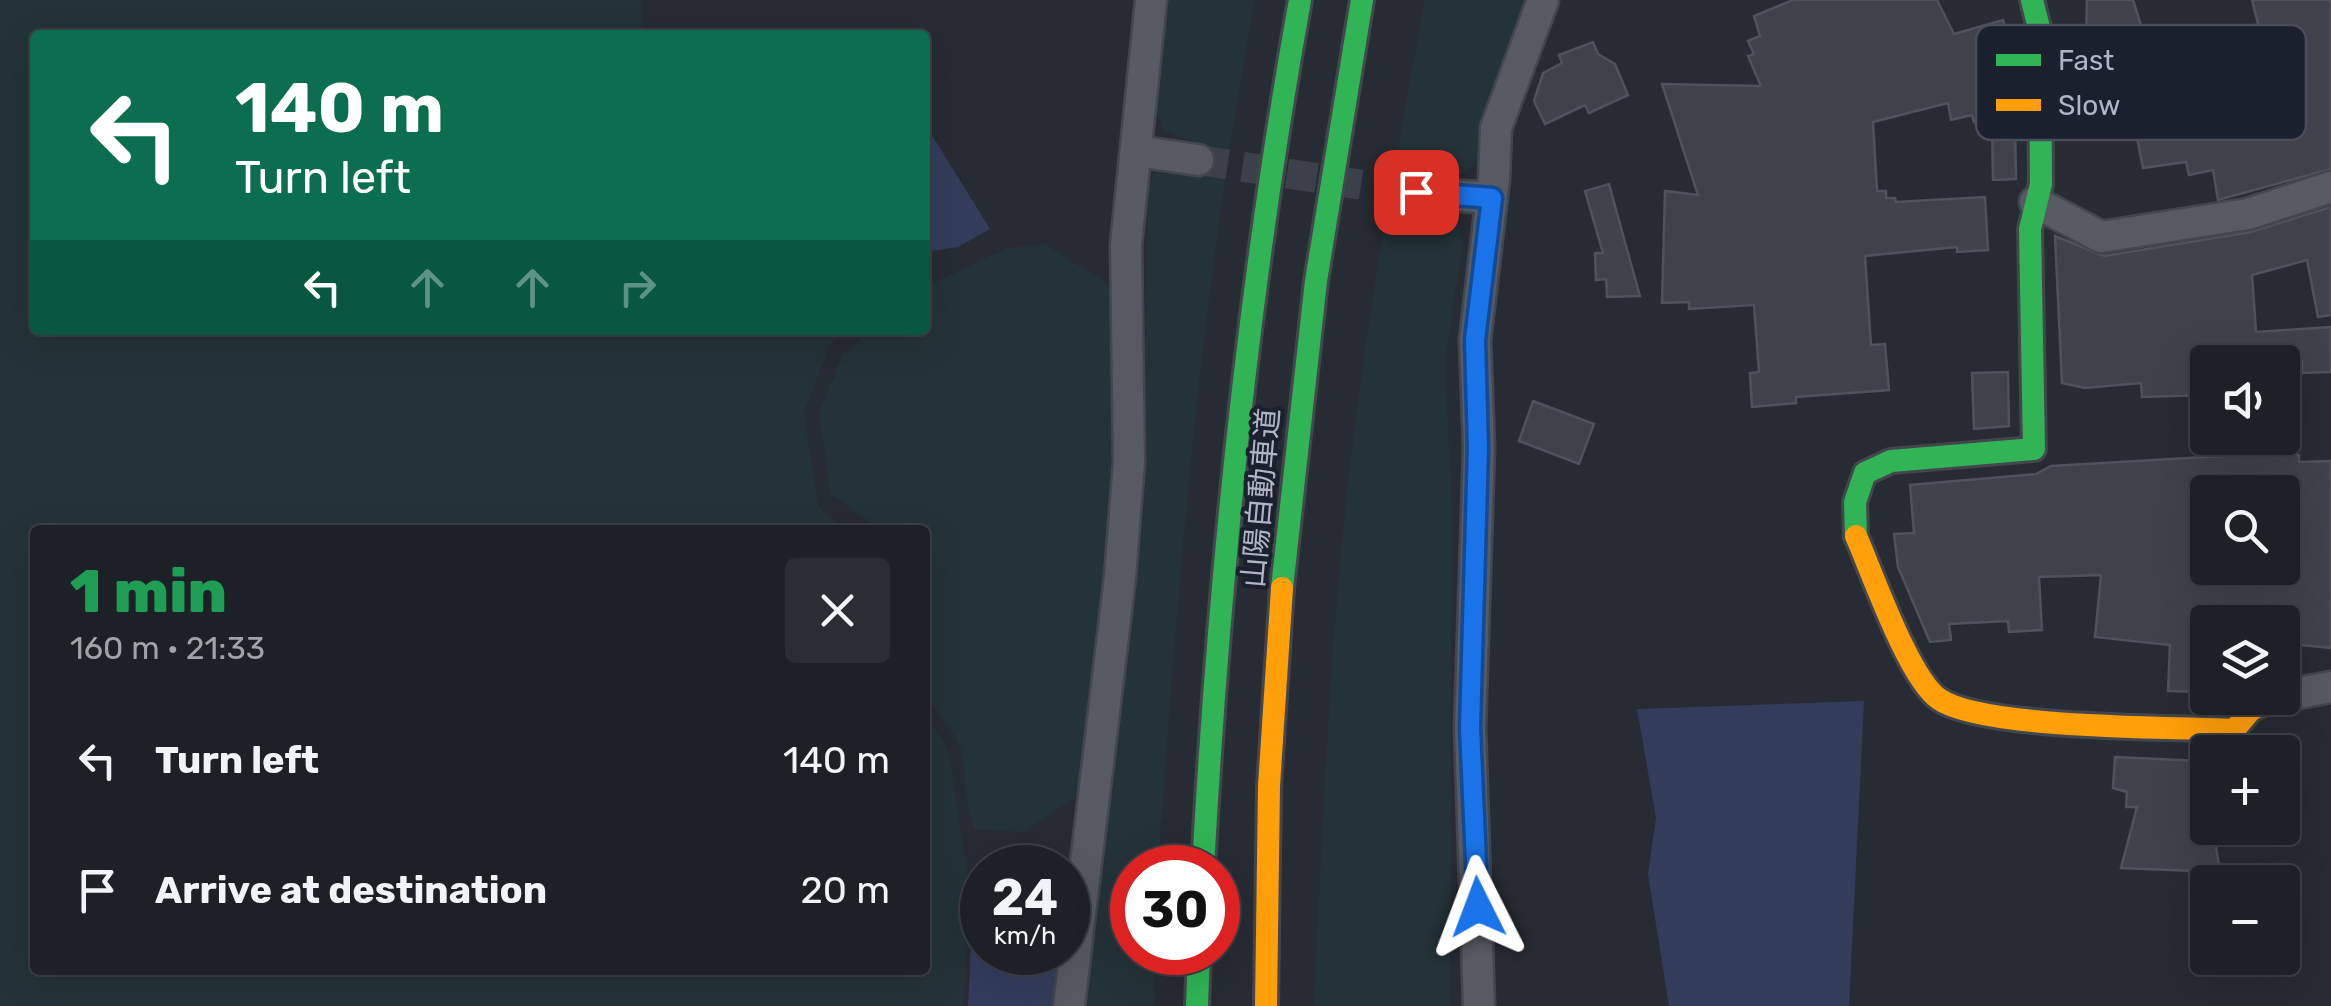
<!DOCTYPE html>
<meta charset="utf-8">
<style>
body{margin:0;font-family:Rubik,"Noto Sans JP",sans-serif;background:#2a2d33;color:#f1f3f6;height:100vh;display:flex;flex-direction:column;font-size:38px;white-space:nowrap}
*{box-sizing:border-box;margin:0}
p{font-size:32px;color:#a0a3a7}
.icon{flex:none;width:55px;height:55px;fill:none;stroke:currentColor;stroke-width:2;stroke-linecap:round;stroke-linejoin:round}
.map{position:relative;flex:1;overflow:hidden}
.drawer{position:absolute;left:30px;top:525px;width:900px;height:450px;display:flex;flex-direction:column;background:#1d2027;border-radius:10px;box-shadow:0 10px 40px #0002,0 0 0 2px #3b3e44}
.drawer>*{flex:none}
.hud{position:absolute;left:30px;top:30px;width:900px;height:305px;border-radius:10px;box-shadow:0 10px 40px #0002,0 0 0 2px #3b3e44;background:#0b6e4f;color:#fff;overflow:hidden}
.buttons{position:absolute;left:2190px;top:345px;display:grid;gap:20px}
.buttons a{display:grid;place-items:center;width:110px;height:110px;border-radius:10px;background:#1d2027;box-shadow:0 10px 40px #0002,0 0 0 2px #3b3e44;font-size:50px}
.speed{position:absolute;left:960px;top:845px;display:flex;gap:20px;font-size:50px;font-weight:700;text-align:center}
.speed>*{display:grid;place-content:center;width:130px;height:130px;border-radius:50%;background:#1d2027;box-shadow:0 10px 40px #0002,0 0 0 2px #3b3e44;line-height:1}
.speed small{font-size:25px;font-weight:400}
.speed .limit{border:15px solid #d22;background:#fff;color:#111}
.pin{position:absolute;display:grid;place-items:center;width:85px;height:85px;color:#fff;margin:-42px;border-radius:20px;box-shadow:0 5px 15px #0006}
.me{position:absolute;width:110px;margin:-55px;rotate:357deg;stroke-linejoin:round;filter:drop-shadow(0 0 8px #0008)}
.turn{display:flex;align-items:center;gap:35px;height:210px;padding:0 40px;font-size:45px}
.turn .icon{width:130px;height:130px;stroke-width:2.5}
.turn b{display:block;font-size:70px;line-height:85px}
.lanes{display:flex;align-items:center;height:95px;padding:0 40px;background:#0003;justify-content:center;gap:50px;direction:ltr}
.lanes .off{opacity:.35}
.round{display:grid;place-items:center;flex:none;width:105px;height:105px;border-radius:10px;background:#2a2d33}
.head{display:flex;align-items:center;justify-content:space-between;height:170px;padding:0 40px}
h1{font-size:60px;font-weight:800;line-height:75px;color:#1e9e55}
ul{padding:0;list-style:none}
li{display:flex;align-items:center;gap:30px;height:130px;padding:0 40px}
li div{flex:1}
li b{display:block;font-size:38px}
li em{font-style:normal}
.map>svg:first-child{display:block}
.green{fill:#243339}
.water{fill:#333d5b}
.building{fill:#3f424a;stroke:#4f525c;stroke-width:2.5;fill-rule:evenodd}
.lines{fill:none;stroke-linecap:round;stroke-linejoin:round}
.street-tunnel{stroke:#3c404a;stroke-width:30;stroke-dasharray:30 15;stroke-linecap:butt}
.street-casing{stroke:#43464d;stroke-width:35}
.fast-casing{stroke:#43464d;stroke-width:28}
.slow-casing{stroke:#43464d;stroke-width:28}
.street{stroke:#575a62;stroke-width:30}
.fast{stroke:#30b455;stroke-width:22}
.slow{stroke:#ff9f0a;stroke-width:22}
.route-casing{stroke:#114b97;stroke-width:25}
.route{stroke:#1a73e8;stroke-width:18}
.labels{text-anchor:middle;dominant-baseline:central;stroke-width:8;stroke-linejoin:round;paint-order:stroke}
.street-label{font-size:30px;fill:#b0b5c6;stroke:#1b202e}
.key{fill:#1b202e;stroke:#484d5c;stroke-width:2.5}
.key-label{font-size:28px;fill:#b0b5c6}
</style>
<div class="map">
<svg width="2331" height="1006" viewBox="0 0 2331 1006">
<rect width="100%" height="100%" fill="#272b34"/>
<g class="green">
<path d="M0 0H641L642 35H35V330H846L830 344 804 412 818 507 846 530H35V970H925V714L948 749 971 895 963 1006H0Z"/>
<path d="M1168 0H1255C1201 286 1178 577 1158 867L1132 868V952L1154 953V1006H1087L1100 854 1142 529 1148 184 1156 173 1197 176 1205 146 1163 130 1156 108Z"/>
<path d="M1425 0H1527L1495 92 1482 153 1467 172 1446 180 1412 176 1409 207 1444 213 1458 223 1462 246 1445 361 1452 513 1450 1006H1314C1322 835 1329 663 1347 493 1365 327 1394 164 1425 0Z"/>
<path d="M1045 244 1117 290 1120 497 1082 793 1024 832 974 829C964 802 967 777 961 750 955 727 931 712 925 688V530H880L831 494 819 414 843 354 872 330H925V287L1008 248Z"/>
</g>
<g class="water">
<path d="M925 124 990 229 958 247 925 252Z"/>
<path d="M1864 701 1849 1006H1669L1648 874 1656 818 1637 709Z"/>
<path d="M972 919H982V952L1058 953 1054 1006H968Z"/>
</g>
<g class="building">
<path d="M1793 0H1937L1954 34 2003 20 2005 26H2013L2016 179 1993 180 1992 117 1974 122 1972 115 1951 120 1948 103 1873 122 1877 191H1886V198H1895L1896 202 1985 197 1988 250 1957 252V247L1865 256 1871 345 1885 344 1889 390 1796 397V403L1752 407 1750 373 1759 372 1754 305 1689 309V302L1662 303 1665 191 1698 195 1662 84 1761 86 1748 56 1754 54 1748 41 1760 36 1754 16Z"/>
<path d="M2087 0H2133L2146 41 2181 29 2204 101 2273 83 2252 0H2331V169L2218 200 2213 170 2189 175 2186 162 2143 168 2133 117 2066 123 2065 81H2085Z"/>
<path d="M1593 42 1598 54 1615 64 1628 95 1589 113 1585 105 1545 124 1534 101 1543 73 1562 63 1559 55Z"/>
<path d="M1609 184 1631 264 1640 296 1607 297 1606 279 1596 280 1595 253H1603L1585 191Z"/>
<path d="M2331 207V315L2318 317 2307 260 2252 275 2256 332 2331 327V372L2302 373V361L2208 362V395L2142 397 2141 383 2085 388 2062 383 2055 236 2104 256 2251 232Z"/>
<path d="M2008 372 2009 426 1974 429 1972 373Z"/>
<path d="M1533 401 1594 424 1579 464 1519 441Z"/>
<path d="M2257 454 2299 455V462L2331 461V648L2282 643V622H2208V692L2168 691 2170 645 2095 637 2101 575 2039 577 2042 630 2009 632 2008 621 1949 624 1951 640 1930 642 1898 567 1894 534 1914 533 1910 485 2036 474 2051 466ZM2208 492H2282V568H2208Z"/>
<path d="M2115 757 2201 761 2208 828H2213L2220 872 2121 868 2137 807H2126L2127 792 2113 788Z"/>
</g>
<g class="lines">
<path class="street-tunnel" d="M1198 160 1416 193"/>
<defs>
<g id="street">
<path d="M1136 151 1198 160"/>
<path d="M1416 193 1492 198"/>
<path d="M2035 202 2101 237 2248 214 2331 187"/>
<path d="M2282 696 2331 687"/>
<path d="M1069 1006 1120 577 1129 462 1126 245 1151 0"/>
<path d="M1479 1006 1470 728 1479 448 1475 340 1494 179 1496 128 1543 0"/>
</g>
<g id="fast">
<path d="M1856 536 1855 502 1865 473 1891 461 2034 449 2030 229 2041 184 2040 32 2032 0"/>
<path d="M1282 588 1316 281 1362 0"/>
<path d="M1203 868C1219 576 1248 288 1300 0"/>
<path d="M1197 1006 1199 952"/>
</g>
<g id="slow">
<path d="M1856 536C1872 572 1909 679 1939 699 1982 729 2172 727 2234 730L2251 710 2275 698"/>
<path d="M1266 1006 1269 786 1282 588"/>
</g>
</defs>
<use href="#street" class="street-casing"/>
<use href="#fast" class="fast-casing"/>
<use href="#slow" class="slow-casing"/>
<use href="#street" class="street"/>
<use href="#fast" class="fast"/>
<use href="#slow" class="slow"/>
</g>
<g class="lines">
<defs>
<path id="route" d="M1416 192 1492 198 1475 340 1478 448 1470 728 1478 907"/>
</defs>
<use href="#route" class="route-casing"/>
<use href="#route" class="route"/>
</g>
<g class="labels">
<g class="street-label">
<text transform="translate(1261 498) rotate(-85)">山陽自動車道</text>
</g>
</g>
<rect x="1976" y="25" width="330" height="115" rx="15" class="key"/>
<rect x="1996" y="54" width="45" height="12" fill="#30b455"/>
<rect x="1996" y="99" width="45" height="12" fill="#ff9f0a"/>
<g class="key-label">
<text x="2058" y="70">Fast</text>
<text x="2058" y="115">Slow</text>
</g>
</svg>
<div class="buttons">
<a><svg class="icon" aria-label="sound" viewBox="0 0 24 24"><path d="M4 9h4l5-4v14l-5-4H4zM17 9q2 3 0 6"/></svg></a>
<a><svg class="icon" aria-label="search" viewBox="0 0 24 24"><circle cx="10" cy="10" r="6"/><path d="M15 15l6 6"/></svg></a>
<a><svg class="icon" aria-label="layers" viewBox="0 0 24 24"><path d="M12 4l9 5-9 5-9-5zM3 14l9 5 9-5"/></svg></a>
<a>+</a>
<a>−</a>
</div>
<div class="speed"><div>24<small>km/h</small></div><div class="limit">30</div></div>
<div class="pin" style="left:1416px;top:192px;background:#d93025"><svg class="icon" aria-label="arrive" viewBox="0 0 24 24"><path d="M6 21V4h12l-3 4 3 4H6"/></svg></div>
<svg class="me" style="left:1478px;top:907px" viewBox="-20 -20 40 40"><path d="M0-17L14 15 0 8-14 15z" fill="#1a73e8" stroke="#fff" stroke-width="4"/></svg>
<div class="hud">
<div class="turn"><svg class="icon" aria-label="left" viewBox="0 0 24 24"><path d="M17 20v-9H6M10 6l-5 5 5 5"/></svg><div><b>140 m</b>Turn left</div></div>
<div class="lanes"><svg class="icon" aria-label="left" viewBox="0 0 24 24"><path d="M17 20v-9H6M10 6l-5 5 5 5"/></svg><svg class="icon off" aria-label="ahead" viewBox="0 0 24 24"><path d="M12 20V5M6 11l6-6 6 6"/></svg><svg class="icon off" aria-label="ahead" viewBox="0 0 24 24"><path d="M12 20V5M6 11l6-6 6 6"/></svg><svg class="icon off" aria-label="right" viewBox="0 0 24 24"><path d="M7 20v-9h11M14 6l5 5-5 5"/></svg></div>
</div>
<section class="drawer">
<div class="head"><div><h1>1 min</h1><p>160 m · 21:33</p></div><a class="round"><svg class="icon" aria-label="close" viewBox="0 0 24 24"><path d="M6 6l12 12M18 6L6 18"/></svg></a></div>
<ul>
<li><svg class="icon" aria-label="left" viewBox="0 0 24 24"><path d="M17 20v-9H6M10 6l-5 5 5 5"/></svg><div><b>Turn left</b></div><em>140 m</em></li>
<li><svg class="icon" aria-label="arrive" viewBox="0 0 24 24"><path d="M6 21V4h12l-3 4 3 4H6"/></svg><div><b>Arrive at destination</b></div><em>20 m</em></li>
</ul>
</section>
</div>
